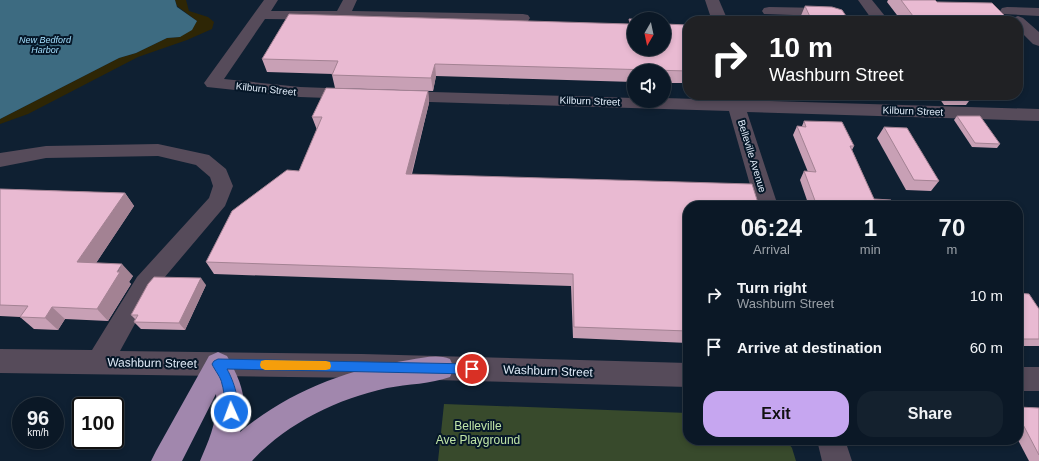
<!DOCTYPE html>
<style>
body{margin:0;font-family:Arial,sans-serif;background:#14212e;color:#f1f3f6;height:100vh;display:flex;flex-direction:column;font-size:15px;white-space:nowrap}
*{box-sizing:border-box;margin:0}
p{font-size:13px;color:#9aa0a7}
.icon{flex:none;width:22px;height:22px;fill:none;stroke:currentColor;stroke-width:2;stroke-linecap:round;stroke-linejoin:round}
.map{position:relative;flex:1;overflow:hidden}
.details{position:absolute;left:683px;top:201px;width:340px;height:244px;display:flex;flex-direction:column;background:#0b1826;border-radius:16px;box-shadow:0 2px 6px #0003,0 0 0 1px #2b3743}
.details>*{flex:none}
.top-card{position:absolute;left:683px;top:16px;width:340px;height:84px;border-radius:16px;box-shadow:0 2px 6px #0003,0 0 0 1px #2b3743;background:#202124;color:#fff;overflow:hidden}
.needle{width:26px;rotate:189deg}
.tools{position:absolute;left:627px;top:12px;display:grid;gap:8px}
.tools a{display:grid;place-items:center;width:44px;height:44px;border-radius:50%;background:#0b1826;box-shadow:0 2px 6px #0003,0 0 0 1px #2b3743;font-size:20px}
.speed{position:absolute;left:12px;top:397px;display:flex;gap:8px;font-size:20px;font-weight:700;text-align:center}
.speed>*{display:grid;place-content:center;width:52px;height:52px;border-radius:50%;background:#0b1826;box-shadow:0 2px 6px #0003,0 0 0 1px #2b3743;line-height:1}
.speed small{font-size:10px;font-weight:400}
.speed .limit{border:2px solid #111;border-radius:6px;background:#fff;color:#111}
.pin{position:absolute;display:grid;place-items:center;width:34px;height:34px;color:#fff;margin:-17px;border:2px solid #fff;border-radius:50%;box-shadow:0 1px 4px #0007}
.me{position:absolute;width:44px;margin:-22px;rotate:358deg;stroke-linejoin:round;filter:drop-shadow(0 0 3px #0008)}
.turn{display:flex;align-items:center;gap:14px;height:84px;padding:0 20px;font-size:18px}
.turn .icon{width:52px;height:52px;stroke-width:2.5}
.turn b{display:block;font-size:28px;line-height:34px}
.eta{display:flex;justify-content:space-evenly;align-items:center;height:68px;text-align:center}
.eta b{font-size:24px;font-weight:800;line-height:28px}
.action{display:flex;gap:8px;margin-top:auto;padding:8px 20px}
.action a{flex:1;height:46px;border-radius:16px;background:#c6a6f0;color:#111;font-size:16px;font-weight:800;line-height:46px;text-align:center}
.action a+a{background:#14212e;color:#f1f3f6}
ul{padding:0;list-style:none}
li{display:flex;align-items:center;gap:12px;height:52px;padding:0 20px}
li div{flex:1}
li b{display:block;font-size:15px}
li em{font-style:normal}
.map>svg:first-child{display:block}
.green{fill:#384a2c}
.sand{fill:#2e2605}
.water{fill:#3d6b81}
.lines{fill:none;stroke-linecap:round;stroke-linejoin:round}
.minor{fill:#564b5a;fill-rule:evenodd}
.highway{fill:#a187ad;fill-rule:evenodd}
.wall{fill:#c8a0b5}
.shaded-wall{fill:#a38293}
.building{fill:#e9bad2;stroke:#a38293}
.route{fill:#1a73e8;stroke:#114b97}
.slow{fill:#f59e0b}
.labels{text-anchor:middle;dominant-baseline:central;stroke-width:4;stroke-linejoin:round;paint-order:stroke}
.far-water-label{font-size:9px;font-style:italic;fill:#a4dffd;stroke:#061728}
.street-label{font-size:10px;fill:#dfeaf7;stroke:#061728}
.near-street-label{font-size:12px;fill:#dfeaf7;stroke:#061728}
.near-park-label{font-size:12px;fill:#c0e5a7;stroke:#061728}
</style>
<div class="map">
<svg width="1039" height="461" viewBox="0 0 1039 461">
<rect width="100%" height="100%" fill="#0f2032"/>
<path class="green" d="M444 404 688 413V440H786L792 448 796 461H438Z"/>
<path class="sand" d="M175 0H186L189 11 208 17 214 22 212 29 187 40 138 57 28 114 0 124V119L119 58 136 53 167 38 180 37 197 21 177 6Z"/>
<path class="water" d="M0 0H175L177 7 197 21 192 30 180 37 167 38 136 53 119 58 0 119Z"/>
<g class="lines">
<g class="minor">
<path d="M264 0H278L271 11H337L343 0H357L352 11 523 14 528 15 530 18 528 21 523 22 265 19 224 79 300 87 354 89 360 90 363 94 360 98 354 99 300 97 207 87 204 83Z"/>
<path d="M705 0H719L728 21H712Z"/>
<path d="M858 0H872L889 21H873Z"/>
<path d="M769 7 824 8 855 18 858 21H836L822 16 764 14 762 11 764 8Z"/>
<path d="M1007 7 1039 8V16L1002 14 1000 11 1002 8Z"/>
<path d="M1018 16 1023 18 1039 32V46L1033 44 1018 29V21H1010L1013 18Z"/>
<path d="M398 91 634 98V101H664V98L1039 109V121L747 112 778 206H756L729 111 398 101 392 100 389 96 392 92Z"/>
<path d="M158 144 209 155 226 169 233 186 225 206 153 291 120 351 362 354 688 363V387L362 378 0 373V349L92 350 137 277 209 198 213 186 210 177 196 165 158 156 46 158 0 167V153L46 146Z"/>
<rect x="1018" y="367" width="21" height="24"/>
<path d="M817 440H845L852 461H822Z"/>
</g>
<path class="highway" d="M218 352 227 356C242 383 249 401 240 432 288 392 347 369 409 360 423 358 437 354 450 359L454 368 450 377C431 384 408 384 387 388 337 399 287 423 252 461H200C209 440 219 418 216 394L182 461H151L156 451 209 356Z"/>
</g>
<g class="wall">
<path d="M888 0H935L937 2 1010 21H801L800 18 805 6 846 16 900 19 887 2Z"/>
<path d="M629 19 634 49 688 25V83H664V71H634V82L436 76 433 91 335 88 332 75 333 74 267 72 262 59 629 24Z"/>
<path d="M1018 30 1022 34 1018 40Z"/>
<path d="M428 91 429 103 412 174 688 206V343L573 338 571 286 214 274 206 262 299 171 317 130 312 117Z"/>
<path d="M937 95H1004L1001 98 972 97 966 105H944Z"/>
<path d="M957 116 1000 144 997 148 972 147 954 120Z"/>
<path d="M804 121 854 146 852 150 874 199 894 206H809L800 180 804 171 808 172 793 135 797 126H802Z"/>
<path d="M884 127 939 181 931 191 906 190 877 138Z"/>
<path d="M0 189 125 193 134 206 96 263 133 276 129 282 131 284 108 321 65 319 58 330 34 329 20 317 0 316Z"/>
<path d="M206 285 185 330 141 329 134 322 135 319 131 315Z"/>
<path d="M1018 293 1039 309V346H1018Z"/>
<path d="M1018 407 1039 408V461H1029L1018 440Z"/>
</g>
<g class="shaded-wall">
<path d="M435 64 436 76 433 91 431 78Z"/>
<path d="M428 91 429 103 408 187 406 174Z"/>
<path d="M125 193 134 206 88 275 77 262Z"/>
<path d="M122 264 133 276 129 282 131 284 108 321 97 309Z"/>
<path d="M201 278 206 285 185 330 179 323Z"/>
<path d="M52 307 65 319 58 330 45 318Z"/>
</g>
<g class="building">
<path d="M901 0H935L937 2 992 3 1010 21H812L805 6 832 7 842 10 846 16 916 20Z"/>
<path d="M289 14 630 24 629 19H644H634V49H664V24L688 25V71L435 64 431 78 332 75 338 61 262 59Z"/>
<path d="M1018 30 1022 34H1018Z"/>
<path d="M326 88 428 91 406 174 752 184 759 206H688V331L574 327 573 274 206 262 232 211 287 170 299 171 322 117H312Z"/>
<path d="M957 116H980L1000 144 975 143Z"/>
<path d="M804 121 842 122 854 146H850L874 199 891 200 894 206H817L804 171 816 172 797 126 806 127Z"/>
<path d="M884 127 907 128 939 181 914 180Z"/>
<path d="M0 189 125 193 77 262 122 264 117 272H120L97 309 52 307 45 318 20 317 28 306 0 305Z"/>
<path d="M154 277 201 278 179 323 134 322 138 315H131L148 284Z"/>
<path d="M1018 293 1029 294 1039 309V339H1018Z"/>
<path d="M1018 407 1039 408V455L1018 415Z"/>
</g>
<path class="route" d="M218 359 472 364 475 365 477 369 475 373 472 374 227 369C234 382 241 401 235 416L231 417 227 416C224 409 225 393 222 384 221 377 215 371 212 364L214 361Z"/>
<path class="slow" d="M265 360 326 361 330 362 331 366 330 369 326 370H265L261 368 260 365 261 361Z"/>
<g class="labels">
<g class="far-water-label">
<text x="45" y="40">New Bedford<tspan x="45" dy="10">Harbor</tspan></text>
</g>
<g class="street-label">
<text transform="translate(266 89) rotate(6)">Kilburn Street</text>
<text transform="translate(590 101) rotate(2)">Kilburn Street</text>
<text transform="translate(913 111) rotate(2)">Kilburn Street</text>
<text transform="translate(752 156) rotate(73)">Belleville Avenue</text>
</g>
<g class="near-street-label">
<text transform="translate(152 363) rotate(1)">Washburn Street</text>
<text transform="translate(548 371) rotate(2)">Washburn Street</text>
</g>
<g class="near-park-label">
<text x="478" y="426">Belleville<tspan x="478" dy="14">Ave Playground</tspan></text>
</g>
</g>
</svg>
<div class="tools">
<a><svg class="needle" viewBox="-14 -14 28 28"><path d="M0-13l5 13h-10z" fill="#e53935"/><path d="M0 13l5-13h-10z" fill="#9aa0a7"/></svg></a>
<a><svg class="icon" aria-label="sound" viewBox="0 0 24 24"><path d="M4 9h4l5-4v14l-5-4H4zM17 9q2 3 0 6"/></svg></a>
</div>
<div class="speed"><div>96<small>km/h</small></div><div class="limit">100</div></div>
<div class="pin" style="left:472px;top:369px;background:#d93025"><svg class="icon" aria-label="arrive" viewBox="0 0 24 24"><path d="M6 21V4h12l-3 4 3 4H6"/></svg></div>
<svg class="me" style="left:231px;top:412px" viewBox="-20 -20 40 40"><circle r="17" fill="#1a73e8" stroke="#fff" stroke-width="3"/><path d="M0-11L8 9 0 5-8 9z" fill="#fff"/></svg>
<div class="top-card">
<div class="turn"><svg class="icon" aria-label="right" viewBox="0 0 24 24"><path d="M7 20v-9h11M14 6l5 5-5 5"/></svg><div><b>10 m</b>Washburn Street</div></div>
</div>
<section class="details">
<div class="eta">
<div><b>06:24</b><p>Arrival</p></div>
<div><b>1</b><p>min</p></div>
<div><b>70</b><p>m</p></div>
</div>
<ul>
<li><svg class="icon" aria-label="right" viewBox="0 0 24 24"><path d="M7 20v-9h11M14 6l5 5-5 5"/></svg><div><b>Turn right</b><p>Washburn Street</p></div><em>10 m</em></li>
<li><svg class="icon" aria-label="arrive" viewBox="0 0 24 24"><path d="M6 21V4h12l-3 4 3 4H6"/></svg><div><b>Arrive at destination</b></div><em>60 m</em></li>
</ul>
<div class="action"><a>Exit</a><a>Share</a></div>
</section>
</div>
